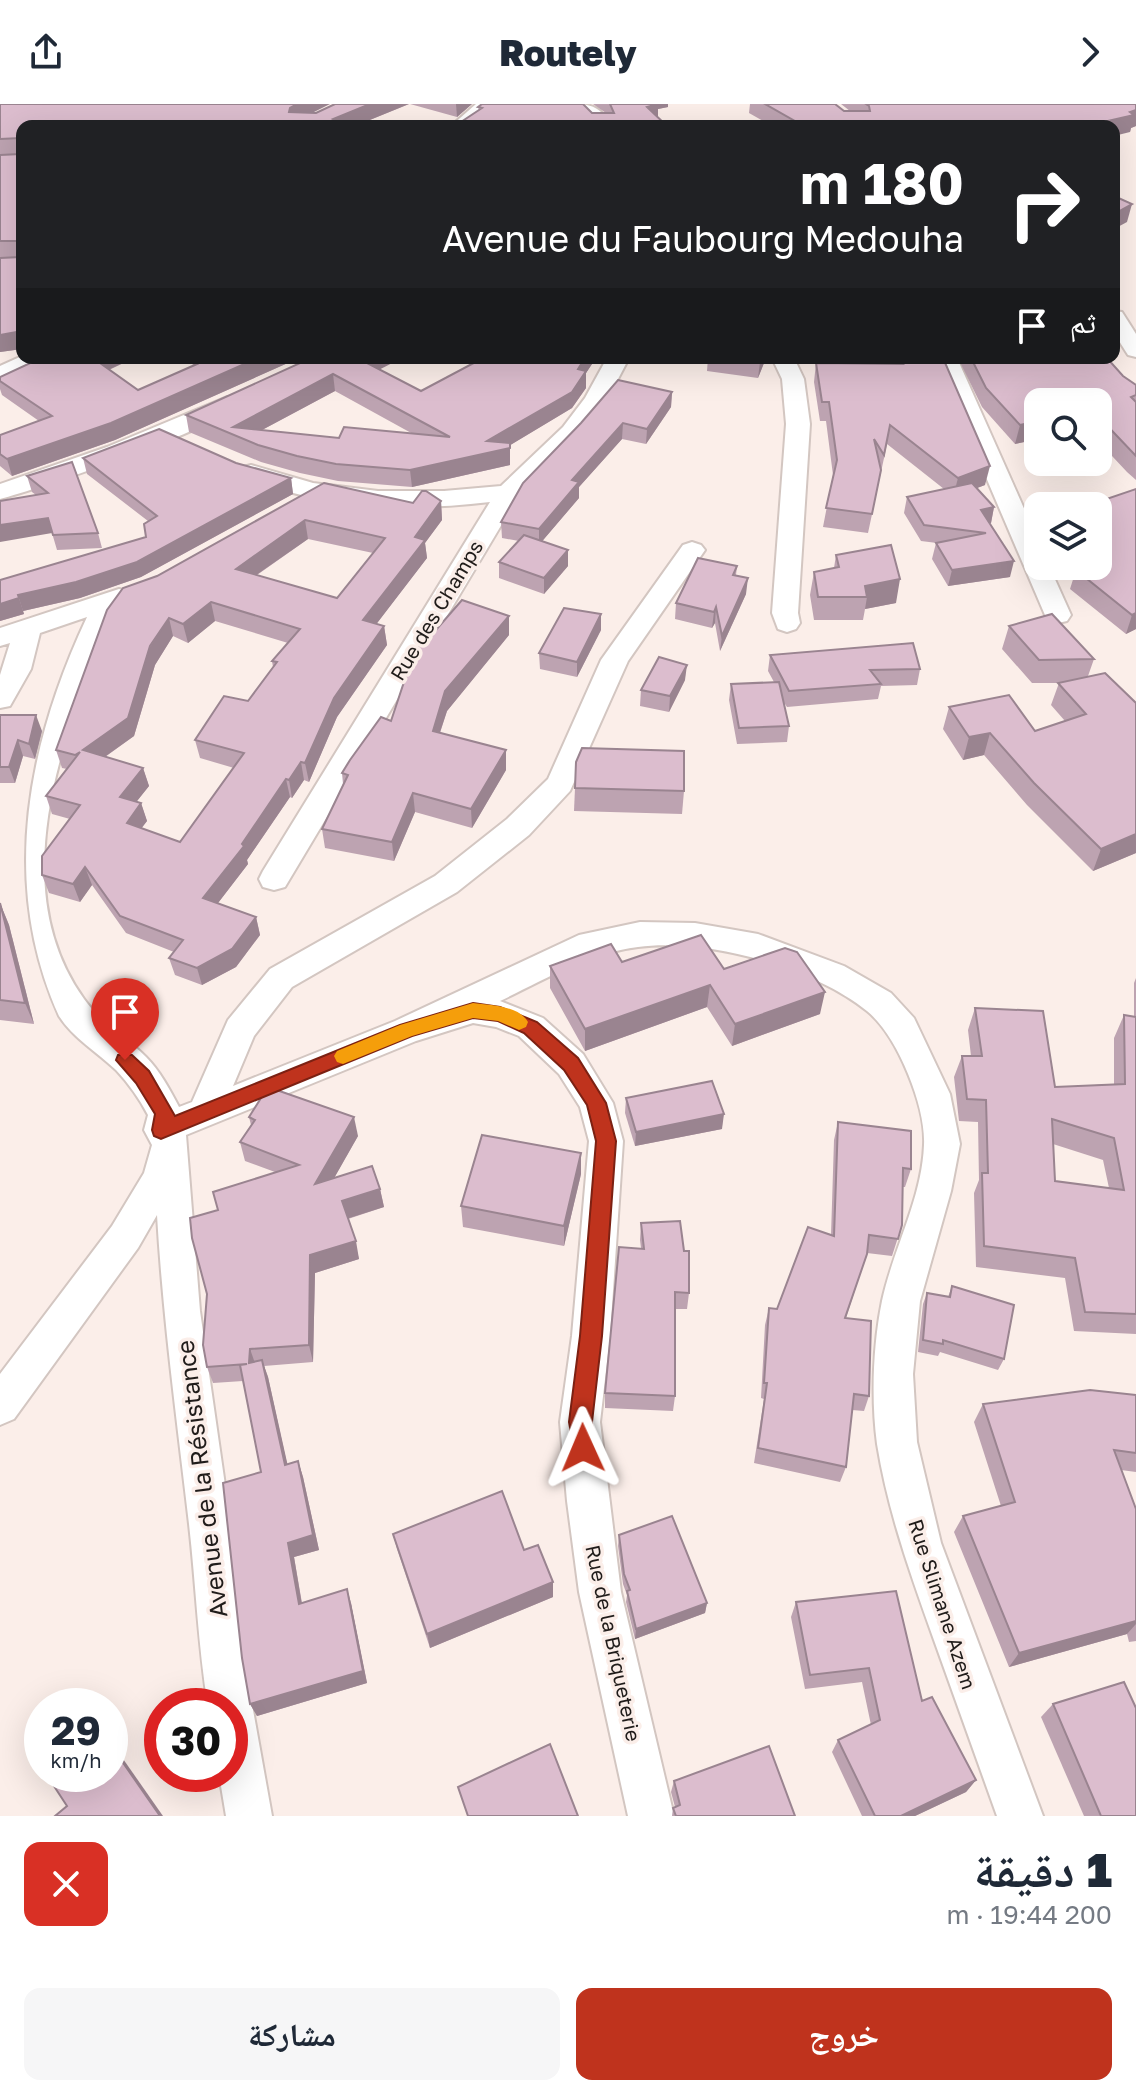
<!DOCTYPE html>
<html lang="ar">
<meta charset="utf-8">
<style>
body{margin:0;font-family:"Golos Text","Noto Naskh Arabic",sans-serif;background:#f6f6f7;color:#1f2937;direction:rtl;height:100vh;display:flex;flex-direction:column;font-size:30px;white-space:nowrap}
*{box-sizing:border-box;margin:0}
p{font-size:26px;color:#747a83}
.icon{flex:none;width:44px;height:44px;fill:none;stroke:currentColor;stroke-width:2;stroke-linecap:round;stroke-linejoin:round}
.map{position:relative;height:1712px;overflow:hidden;direction:ltr}
.sheet{display:flex;flex-direction:column;background:#fff;flex:1}
.sheet>*{flex:none}
.hud{position:absolute;left:16px;top:16px;width:1104px;height:244px;border-radius:16px;box-shadow:0 8px 32px #0002;direction:rtl;background:#202124;color:#fff;overflow:hidden}
.tools{position:absolute;left:1024px;top:284px;display:grid;gap:16px}
.tools a{display:grid;place-items:center;width:88px;height:88px;border-radius:16px;background:#fff;box-shadow:0 8px 32px #0002;font-size:40px}
.speed{position:absolute;left:24px;top:1584px;display:flex;gap:16px;font-size:40px;font-weight:700;text-align:center}
.speed>*{display:grid;place-content:center;width:104px;height:104px;border-radius:50%;background:#fff;box-shadow:0 8px 32px #0002;line-height:1}
.speed small{font-size:20px;font-weight:400}
.speed .limit{border:12px solid #d22;background:#fff;color:#111}
.pin{position:absolute;display:grid;place-items:center;width:68px;height:68px;color:#fff;margin:-82px -34px;border-radius:50% 50% 50% 0;rotate:-45deg;box-shadow:0 0 8px #0007}
.pin .icon{rotate:45deg}
.me{position:absolute;width:88px;margin:-44px;rotate:359deg;stroke-linejoin:round;filter:drop-shadow(0 0 6px #0008)}
.turn{display:flex;align-items:center;gap:28px;height:168px;padding:0 24px;font-size:36px}
.turn .icon{width:104px;height:104px;stroke-width:2.5}
.turn b{display:block;font-size:56px;line-height:68px}
.then{display:flex;align-items:center;height:76px;padding:0 24px;background:#0003;gap:16px;font-size:30px}
.round{display:grid;place-items:center;flex:none;width:84px;height:84px;border-radius:16px;background:#f6f6f7}
.summary{display:flex;align-items:center;justify-content:space-between;height:136px;padding:0 24px}
h1{font-size:48px;font-weight:800;line-height:60px}
.cta{display:flex;gap:16px;margin-top:auto;padding:16px 24px}
.cta a{flex:1;height:92px;border-radius:16px;background:#bf331d;color:#fff;font-size:32px;font-weight:800;line-height:92px;text-align:center}
.cta a+a{background:#f6f6f7;color:#1f2937}
header{display:flex;justify-content:space-between;align-items:center;height:104px;padding:0 24px;background:#fff;font-size:36px;font-weight:800}
.map>svg:first-child{display:block}
.lines{fill:none;stroke-linecap:round;stroke-linejoin:round}
.minor-casing{stroke:#d3c6c1;stroke-width:4}
.minor{fill:#fff;fill-rule:evenodd}
.wall{fill:#bda3b1;fill-rule:evenodd}
.shaded-wall{fill:#9a8490}
.building{fill:#dcbdce;stroke:#9a8490;stroke-width:2;fill-rule:evenodd}
.route{fill:#bf331d;stroke:#7c2113;stroke-width:2}
.slow{fill:#f59e0b}
.labels{text-anchor:middle;dominant-baseline:central;stroke-width:7;stroke-linejoin:round;paint-order:stroke}
.street-label{font-size:20px;fill:#201c1a;stroke:#fbeee9}
.near-street-label{font-size:24px;fill:#201c1a;stroke:#fbeee9}
</style>
<header><svg class="icon" aria-label="forward" viewBox="0 0 24 24"><path d="M9 5l7 7-7 7"/></svg>Routely<svg class="icon" aria-label="share" viewBox="0 0 24 24"><path d="M12 15V3M7 8l5-5 5 5M5 13v7h14v-7"/></svg></header>
<div class="map">
<svg width="1136" height="1712" viewBox="0 0 1136 1712">
<rect width="100%" height="100%" fill="#fbeee9"/>
<g class="lines">
<defs>
<g id="minor">
<path d="M476 0H496L471 22H451Z"/>
<path d="M571 0C593 0 600 3 612 22H594Z"/>
<path d="M1114 207 1122 208 1136 230V253L1128 251 1114 229Z"/>
<path d="M22 252 46 254 43 259 0 278V262Z"/>
<path d="M607 254H629L608 294 579 333 518 393 285 783 274 786 263 783 259 775 263 767 490 398C416 407 337 405 266 381 257 378 245 376 239 368L243 363 251 361 313 379 378 387H444L501 382 563 323 585 294Z"/>
<path d="M772 254H794L804 275 810 320 798 509 800 519 796 525 787 528 778 525 772 509 786 320 782 275Z"/>
<path d="M935 254H957L1038 436V462H1049L1071 511 1067 517 1058 519 1049 517 1045 511Z"/>
<path d="M227 293 235 295 238 300C222 323 36 386 0 395V380L107 343Z"/>
<path d="M692 438 701 441 705 446 628 557 570 687 529 731 457 788 292 883 254 932 233 982 395 917 579 831 640 818 695 819 758 830 844 862 891 889 914 914 950 990 960 1040 951 1087 920 1197 913 1270 917 1338 941 1439 1043 1712H997C976 1653 955 1595 934 1536 911 1472 888 1408 877 1340 871 1295 873 1241 882 1197 893 1145 922 1095 924 1041 926 1002 897 931 867 907 812 863 707 834 638 843 588 849 544 876 500 897L543 914 583 950 613 999 623 1037 610 1232 600 1318 621 1488 674 1712H628L579 1488 567 1397 560 1318 572 1232 589 1037 580 1003 559 970 519 932 496 923 473 919 416 937 186 1031 200 1207 231 1423 246 1567 272 1712H226L219 1670H230V1602H208C198 1542 196 1481 189 1420 177 1317 163 1215 157 1111L138 1144 14 1315 0 1321V1270L112 1122 144 1069 152 1041 144 1026 148 1011C139 994 129 980 116 966 97 948 73 934 59 912 0 781 27 641 87 513L40 529 31 565 10 602 0 604V571L10 539 0 542V524L119 485 128 487 132 493 128 499 118 502C67 618 0 778 84 895 100 918 126 933 146 953 160 967 170 986 179 1003L192 998 228 916 270 865 435 772 507 715 548 675 601 556 683 441Z"/>
</g>
</defs>
<use href="#minor" class="minor-casing"/>
<use href="#minor" class="minor"/>
</g>
<g class="wall">
<path d="M0 0 312 9 409 0 355 22H22V245L0 248Z"/>
<path d="M410 0H472L457 13Z"/>
<path d="M593 0H668V3L658 5V14L461 20V18L479 6 478 3 606 9Z"/>
<path d="M750 0H835L844 7H850L841 0H1136V22L1131 24 1130 28 1114 22H772L749 9Z"/>
<path d="M42 254H134L109 266 138 286 193 262 192 257 198 254H299L115 336 12 372 0 362V331L39 317 2 291 0 285V273Z"/>
<path d="M311 254 380 266 421 287 471 261 458 254H596L586 269V284L572 304 510 341V361L412 383 338 377 300 369 261 358 189 328 186 311ZM335 287 413 330 339 334 262 326Z"/>
<path d="M708 254H766L758 274 707 267Z"/>
<path d="M884 254H943L985 381 977 384 994 403 991 419H989L1010 473 948 482 932 455 936 439H937L921 437 904 409 907 393 944 385 887 340 868 429 823 423 833 371 826 317H820L814 278 816 259 887 260Z"/>
<path d="M958 254H1107L1123 272 1136 281V376L1127 368 1098 337V298H1038V335L1015 340 982 303Z"/>
<path d="M672 288 671 303 646 340 622 335 579 383V394L542 437 568 462 544 490 499 474V458L519 437 502 434 501 418 523 379Z"/>
<path d="M83 354 236 359 291 374 293 390 141 473 80 494 23 507 24 510 0 517V476L146 433 148 417 87 370Z"/>
<path d="M27 372 98 429 102 444 57 446 52 429 36 391 32 388Z"/>
<path d="M324 379 413 399 441 397 442 416 425 439 427 454 376 520 384 522 387 541 337 613 309 678 304 676 292 694 290 693 247 756 248 760 218 799 256 813 260 831 236 863 202 881 175 871 169 854 174 848 126 829 92 781 80 798 49 789 42 771 70 715 52 710 46 692 67 665 62 664 56 646 157 472ZM308 435 373 449 337 494 257 471ZM215 517 288 539 272 557 273 563 248 597 195 636 200 654 234 664 180 738 141 724 147 717 141 699 136 698 149 682 143 664 105 653 134 632 155 561 173 532 188 539Z"/>
<path d="M1136 385V525L1126 530 1070 485 1076 466 1098 462V402Z"/>
<path d="M836 451 896 499 865 505 863 516H814L810 491 814 468 834 464Z"/>
<path d="M737 462 736 471 746 490 720 547 715 519 712 524 675 515 676 499Z"/>
<path d="M509 512V531L447 607 440 629 506 646V666L472 724 415 708 394 757 325 744 322 725 343 680 342 669 391 617 429 534Z"/>
<path d="M1009 522 1094 555 1088 572 1136 599V749L1093 767 1027 701 984 651 963 656 943 625 949 603 1035 627 1065 617 1051 601 1059 579H1032L1002 545Z"/>
<path d="M601 526 577 573 540 565 539 549Z"/>
<path d="M770 551 920 565 917 581 881 582 878 595 787 603 783 597 789 622 787 638 737 640 729 596 731 580 774 578 768 567Z"/>
<path d="M685 576 669 608 640 602 641 586Z"/>
<path d="M0 611 42 627 35 655 23 652 15 679H0Z"/>
<path d="M575 684 684 687 682 710 574 707Z"/>
<path d="M0 799 9 821 34 920 0 916Z"/>
<path d="M622 858 724 865 820 910 732 942 707 903 585 947 550 884V862Z"/>
<path d="M1136 874V1230L1074 1227 1065 1174 976 1163 974 1089 979 1076 978 1018 959 1017 954 973 962 952H971L968 926 975 904 1055 983 1114 980V934L1124 911 1134 913V879ZM1053 1040 1103 1056 1109 1084 1055 1077Z"/>
<path d="M626 994 722 1025 635 1042 625 1009Z"/>
<path d="M249 1013 358 1032 334 1074 380 1085 384 1103 348 1115 359 1155 315 1169 313 1258 264 1262 268 1273 287 1360 298 1357 303 1373 319 1446 294 1453 302 1499H351L367 1579 257 1612 250 1600 261 1368 243 1277 213 1279 207 1263 218 1106 275 1068 245 1057 240 1038 251 1021Z"/>
<path d="M838 1018 911 1065 905 1083H903L902 1121 892 1152 867 1149 846 1214 869 1292 864 1307 852 1306 846 1363 840 1378 754 1359 764 1295 761 1294 765 1221 769 1204 777 1205 831 1131 834 1036Z"/>
<path d="M581 1070 564 1142 463 1123 461 1102Z"/>
<path d="M641 1119 689 1189 687 1205H675V1292L673 1307 605 1304V1289L641 1144 640 1136Z"/>
<path d="M952 1182 1004 1255 998 1266 940 1248 938 1252 918 1248 923 1200 927 1189 948 1193Z"/>
<path d="M1136 1291V1368L1121 1366 1136 1405V1537L1129 1538 1127 1530 1009 1563 954 1428 963 1412 1001 1402 974 1318 983 1300Z"/>
<path d="M393 1430 524 1446 553 1478V1493L430 1544 397 1445Z"/>
<path d="M619 1431 707 1499 705 1509 635 1535 626 1498 627 1491 623 1480 618 1442Z"/>
<path d="M796 1498 922 1597 976 1676 966 1688 915 1712H862L832 1648 838 1636 871 1621 862 1578 805 1585 791 1513Z"/>
<path d="M1053 1600 1136 1712H1084L1041 1613Z"/>
<path d="M674 1677 795 1712H672L673 1704 675 1703 671 1688Z"/>
</g>
<g class="shaded-wall">
<path d="M297 0H330L292 19 289 8 290 4Z"/>
<path d="M370 0H409L355 22H334L333 15Z"/>
<path d="M456 0H472L457 13Z"/>
<path d="M645 0H668V3L658 5V16Z"/>
<path d="M1136 6V22L1131 24 1130 28 1114 32V22H1086Z"/>
<path d="M1132 100 1127 118 1114 125V110Z"/>
<path d="M22 227V245L0 248V231Z"/>
<path d="M94 254H134L97 271Z"/>
<path d="M258 254H299L115 336 12 372 7 355Z"/>
<path d="M368 254H402L365 273 363 257Z"/>
<path d="M585 254H596L586 269V284L572 304 502 346 510 344V361L412 383 410 366 487 337 578 265Z"/>
<path d="M762 254H766L758 274 760 258Z"/>
<path d="M333 270 335 287 245 335 233 323Z"/>
<path d="M672 288 671 303 646 340 647 325Z"/>
<path d="M1038 317V335L1015 340 1020 321Z"/>
<path d="M623 319 622 335 579 383V394L539 441V425L572 376Z"/>
<path d="M990 362 985 381 953 393 958 374Z"/>
<path d="M291 374 293 390 141 473 80 494 23 507 18 491Z"/>
<path d="M441 397 442 416 425 439 427 454 365 535 363 516 415 433Z"/>
<path d="M994 403 991 419 977 422 981 406Z"/>
<path d="M48 414 52 429 0 438V421Z"/>
<path d="M305 416 308 435 239 483 236 465Z"/>
<path d="M568 446V462L544 490V474Z"/>
<path d="M1014 457 1010 473 948 482 952 466Z"/>
<path d="M748 474 746 490 720 547 722 532Z"/>
<path d="M900 475 896 499 865 505 867 493 865 482Z"/>
<path d="M19 494 24 510 0 517V500Z"/>
<path d="M211 498 215 517 188 539 183 520Z"/>
<path d="M716 503 715 519 712 524 714 508Z"/>
<path d="M1136 509V525L1126 530 1132 511Z"/>
<path d="M601 510V526L577 573V558Z"/>
<path d="M509 512V531L447 607 434 646 433 627 445 587Z"/>
<path d="M169 514 173 532 155 561 134 632 89 664 83 646Z"/>
<path d="M384 522 387 541 337 613 309 678 305 659 334 594Z"/>
<path d="M687 561 685 576 669 608 670 592Z"/>
<path d="M36 611 42 627 35 655 29 640Z"/>
<path d="M990 629 984 651 963 656 969 633Z"/>
<path d="M18 636 23 652 15 679 9 663Z"/>
<path d="M506 646V666L472 724 471 705Z"/>
<path d="M301 658 304 676 292 694 289 676Z"/>
<path d="M143 664 149 682 126 711 120 693Z"/>
<path d="M286 675 290 693 247 756 248 760 208 812 203 794Z"/>
<path d="M413 689 415 708 394 757 392 738Z"/>
<path d="M141 699 147 717 132 737 127 719Z"/>
<path d="M1136 730V749L1093 767 1101 745Z"/>
<path d="M85 763 92 781 80 798 73 780Z"/>
<path d="M0 799 9 821 34 920 25 899Z"/>
<path d="M256 813 260 831 236 863 202 881 197 864Z"/>
<path d="M710 881 707 903 585 947V925Z"/>
<path d="M825 888 820 910 732 942 735 920Z"/>
<path d="M724 1010 722 1025 635 1042 636 1028Z"/>
<path d="M354 1013 358 1032 320 1099 315 1080Z"/>
<path d="M581 1049V1070L564 1142V1122Z"/>
<path d="M380 1085 384 1103 346 1115 342 1097Z"/>
<path d="M356 1137 359 1155 315 1169 313 1258 309 1241 310 1151Z"/>
<path d="M250 1245 256 1262 249 1259Z"/>
<path d="M262 1256 268 1273 291 1376 285 1361Z"/>
<path d="M298 1357 303 1373 319 1446 294 1453 304 1513 299 1500 288 1439Z"/>
<path d="M553 1478V1493L430 1544 427 1530Z"/>
<path d="M347 1485 351 1499 367 1579 257 1612 250 1600Z"/>
<path d="M707 1499 705 1509 635 1535 636 1525Z"/>
<path d="M1136 1517V1520L1127 1530 1009 1563 1019 1549Z"/>
<path d="M110 1638 114 1642 163 1712H160L110 1640Z"/>
<path d="M976 1676 966 1688 915 1712H901Z"/>
</g>
<g class="building">
<path d="M0 0H297L290 4 289 8 316 9 335 0H370L333 15 347 22H22V227L0 231V154L20 153V137H0V51L20 50V34L0 35Z"/>
<path d="M482 0H583L592 9H614L610 0H658L647 3 667 22H459L464 18H461L482 4 478 3Z"/>
<path d="M765 0H835L844 7H870L869 2 866 0H1136V6L1130 8 1134 11 1086 22H796L800 20Z"/>
<path d="M1114 92 1132 100 1114 110Z"/>
<path d="M41 254H94H93L138 286 197 260 192 257 198 254H258L111 319 7 355 0 350V331L52 312 0 277V273Z"/>
<path d="M311 254H368L363 257 421 287 483 254H585L578 265 586 267 572 288 487 337 510 339V344L410 366 336 360 297 352 258 341 186 311ZM333 270 450 333 344 323 339 334 233 323Z"/>
<path d="M737 254H762L760 258Z"/>
<path d="M899 254H943L990 362 958 374 890 321 884 351 874 335 881 366 872 410 826 404 837 356 829 298H822L816 259 903 260Z"/>
<path d="M971 254H1107L1123 272 1136 281V291L1131 293 1136 298V352L1098 312V298H1038V317L1020 321 986 284Z"/>
<path d="M618 276 672 288 647 325 623 319 572 376 579 378 539 425 501 418 523 379 581 319Z"/>
<path d="M159 325 236 359 291 374 137 458 76 478 18 491 19 494 0 500V476L146 433 144 420 157 412 83 354Z"/>
<path d="M72 358 98 429 53 431 48 414 0 421V397L48 389 27 372Z"/>
<path d="M324 379 413 399 422 387H426L441 397 415 433 425 436 363 516 384 522 334 594 305 659 301 658 289 676 286 675 242 740 244 742 203 794 256 813 232 845 197 864 169 854 183 836 120 812 85 763 73 780 42 771V752L80 701 46 692 80 648 75 651 56 646 107 506 123 484 157 472ZM305 416 385 434 337 494 236 465ZM211 498 300 525 272 557 277 558 248 597 224 592 195 636 244 649 180 738 127 719 141 699 120 693 143 664 83 646 128 614 150 542 169 514 183 520Z"/>
<path d="M972 379 994 403 981 406 1014 457 952 466 936 439 986 429 924 421 907 393Z"/>
<path d="M1136 385V509L1132 511 1076 466 1087 462H1098V458L1110 453 1098 442V402H1086Z"/>
<path d="M524 431 568 446 544 474 499 458Z"/>
<path d="M891 441 900 475 865 482 867 493H818L814 468 839 463 836 451Z"/>
<path d="M698 454 737 462 733 471 748 474 722 532 716 503 714 508 676 499Z"/>
<path d="M462 496 509 512 445 587 433 627 506 646 471 705 413 689 392 738 322 725 348 671 342 669 350 656 381 613 391 617 412 554 425 532 429 534Z"/>
<path d="M564 504 601 510 577 558 539 549Z"/>
<path d="M1052 510 1094 555 1039 556 1009 522Z"/>
<path d="M913 539 920 565 870 566 881 580 789 587 770 551Z"/>
<path d="M659 553 687 561 670 592 641 586Z"/>
<path d="M1105 569 1136 599V730L1101 745 1034 679 990 629 969 633 949 603 1009 591 1035 627 1086 610 1058 579Z"/>
<path d="M779 578 789 622 739 624 731 580Z"/>
<path d="M0 611H36L29 640 18 636 9 663H0Z"/>
<path d="M582 644 684 647V687L575 684 576 658Z"/>
<path d="M0 799 25 899 0 896Z"/>
<path d="M701 831 724 865 785 844 797 848 825 888 735 920 710 881 585 925 550 862 611 840 622 858Z"/>
<path d="M975 904 1043 907 1055 983 1125 980 1124 911 1136 913V1210L1085 1208 1075 1154 984 1142 982 1069H988L986 996 967 995 962 952H982ZM1052 1015 1114 1034 1124 1086 1055 1077Z"/>
<path d="M712 977 724 1010 636 1028 626 994Z"/>
<path d="M268 983 354 1013 315 1080 372 1062 380 1085 342 1097 356 1137 310 1151 309 1241 250 1245 249 1259 262 1256 285 1361 298 1357 313 1431 288 1439 299 1500 347 1485 363 1567 250 1600 242 1554 223 1379 261 1368 240 1261 247 1260 207 1263 203 1241 207 1190 192 1134 190 1114 218 1106 213 1088 299 1061 240 1038 255 1016 249 1013Z"/>
<path d="M838 1018 911 1027V1065L903 1064 902 1121 898 1135 869 1131 867 1150 845 1214 871 1217 869 1292 854 1290 846 1363 758 1344 767 1279H764L769 1204 777 1205 808 1123 834 1132Z"/>
<path d="M482 1031 581 1049 564 1122 461 1102Z"/>
<path d="M680 1117 684 1147H689V1189L675 1188V1292L605 1289 619 1143 644 1145 641 1119Z"/>
<path d="M952 1182 1014 1201 1004 1255 943 1236V1240L923 1236 927 1189 950 1193Z"/>
<path d="M1090 1286 1136 1291V1349L1114 1346 1136 1405V1517L1019 1549 963 1412 1015 1398 983 1300Z"/>
<path d="M502 1387 524 1446 538 1441 553 1478 427 1530 393 1430Z"/>
<path d="M672 1412 707 1499 636 1525 627 1487 630 1486 624 1470 619 1431Z"/>
<path d="M896 1487 922 1597 932 1593 976 1676 901 1712H875L838 1636 880 1616 869 1564 810 1571 796 1498Z"/>
<path d="M1124 1578 1136 1604V1712H1101L1053 1600Z"/>
<path d="M110 1640 160 1712H55L67 1702 50 1676 57 1670H110Z"/>
<path d="M550 1640 578 1712H468L458 1683Z"/>
<path d="M769 1642 795 1712H676L673 1704 680 1701 674 1677Z"/>
</g>
<path class="route" d="M473 899 500 903 537 918 578 954 606 999 616 1037 602 1232 592 1318 594 1344 591 1352 583 1355 575 1352 569 1318 580 1232 596 1037 587 1001 564 966 524 929 498 917 473 914 412 932 161 1035 154 1032 152 1026 155 1010 136 979 116 956 118 951H132L149 967 175 1012 400 921Z"/>
<path class="slow" d="M473 899C491 901 519 902 528 918L526 923 519 926 498 917 473 914 412 932 343 960 337 958 334 952 337 947 400 921Z"/>
<g class="labels">
<g class="street-label">
<text transform="translate(436 506) rotate(-59)">Rue des Champs</text>
<text transform="translate(943 1500) rotate(72)">Rue Slimane Azem</text>
<text transform="translate(614 1539) rotate(78)">Rue de la Briqueterie</text>
</g>
<g class="near-street-label">
<text transform="translate(201 1375) rotate(-97)">Avenue de la Résistance</text>
</g>
</g>
</svg>
<div class="tools">
<a><svg class="icon" aria-label="search" viewBox="0 0 24 24"><circle cx="10" cy="10" r="6"/><path d="M15 15l6 6"/></svg></a>
<a><svg class="icon" aria-label="layers" viewBox="0 0 24 24"><path d="M12 4l9 5-9 5-9-5zM3 14l9 5 9-5"/></svg></a>
</div>
<div class="speed"><div>29<small>km/h</small></div><div class="limit">30</div></div>
<div class="pin" style="left:125px;top:956px;background:#d93025"><svg class="icon" aria-label="arrive" viewBox="0 0 24 24"><path d="M6 21V4h12l-3 4 3 4H6"/></svg></div>
<svg class="me" style="left:583px;top:1344px" viewBox="-20 -20 40 40"><path d="M0-17L14 15 0 8-14 15z" fill="#bf331d" stroke="#fff" stroke-width="4"/></svg>
<div class="hud">
<div class="turn"><svg class="icon" aria-label="right" viewBox="0 0 24 24"><path d="M7 20v-9h11M14 6l5 5-5 5"/></svg><div><b>180 m</b>Avenue du Faubourg Medouha</div></div>
<div class="then">ثم<svg class="icon" aria-label="arrive" viewBox="0 0 24 24"><path d="M6 21V4h12l-3 4 3 4H6"/></svg></div>
</div>
</div>
<section class="sheet">
<div class="summary"><div><h1>1 دقيقة</h1><p>200 m · 19:44</p></div><a class="round" style="background:#d93025;color:#fff"><svg class="icon" aria-label="close" viewBox="0 0 24 24"><path d="M6 6l12 12M18 6L6 18"/></svg></a></div>
<div class="cta"><a>خروج</a><a>مشاركة</a></div>
</section>
